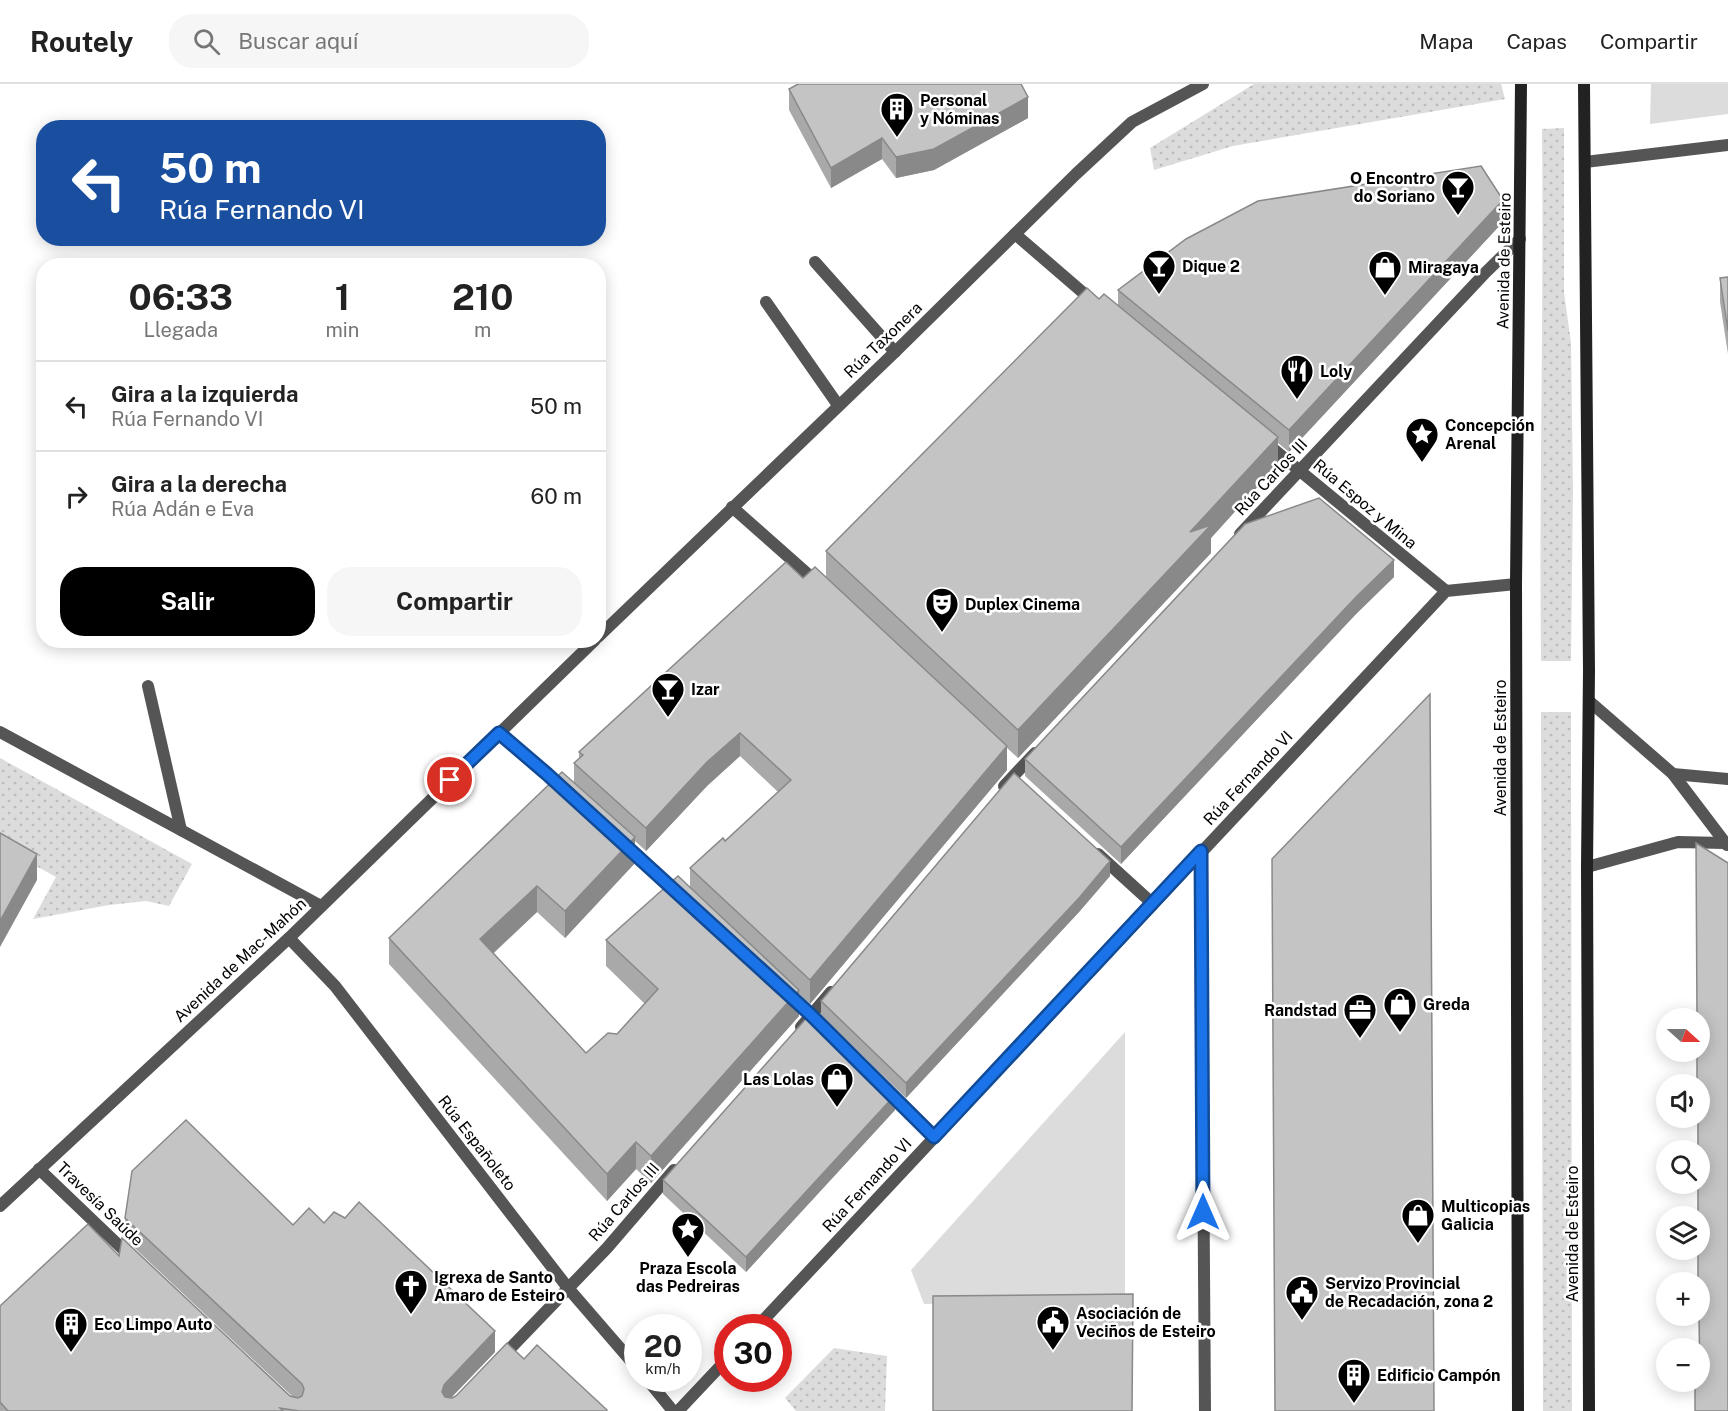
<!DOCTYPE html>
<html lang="es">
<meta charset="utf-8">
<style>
body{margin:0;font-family:"Public Sans",sans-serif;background:#f6f6f6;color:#222;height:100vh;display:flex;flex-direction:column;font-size:22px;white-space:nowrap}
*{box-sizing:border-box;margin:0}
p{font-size:20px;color:#767676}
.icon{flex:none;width:33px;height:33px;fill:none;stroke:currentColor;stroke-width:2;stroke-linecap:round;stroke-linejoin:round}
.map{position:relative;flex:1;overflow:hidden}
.sheet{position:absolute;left:36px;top:174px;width:570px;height:390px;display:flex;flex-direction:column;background:#fff;border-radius:24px;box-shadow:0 3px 15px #0003}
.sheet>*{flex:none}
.banner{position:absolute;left:36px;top:36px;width:570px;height:126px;border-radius:24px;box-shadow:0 3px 15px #0003;background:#1a4fa0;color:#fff;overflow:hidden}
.needle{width:39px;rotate:111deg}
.controls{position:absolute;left:1656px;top:924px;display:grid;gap:12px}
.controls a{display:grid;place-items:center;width:54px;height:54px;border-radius:50%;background:#fff;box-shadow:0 3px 15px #0003;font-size:30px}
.speed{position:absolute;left:624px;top:1230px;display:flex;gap:12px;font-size:30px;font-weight:700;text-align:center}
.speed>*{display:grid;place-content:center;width:78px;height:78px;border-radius:50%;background:#fff;box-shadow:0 3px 15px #0003;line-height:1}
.speed small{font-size:15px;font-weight:400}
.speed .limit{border:9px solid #d22;background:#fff;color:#111}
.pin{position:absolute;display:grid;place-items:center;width:51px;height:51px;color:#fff;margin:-26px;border:3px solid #fff;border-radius:50%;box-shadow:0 2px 6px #0007}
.me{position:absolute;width:66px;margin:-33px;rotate:0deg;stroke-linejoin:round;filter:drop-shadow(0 0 4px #0008)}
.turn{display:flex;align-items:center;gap:21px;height:126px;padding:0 24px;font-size:27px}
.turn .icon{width:78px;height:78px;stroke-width:2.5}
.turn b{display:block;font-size:42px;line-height:51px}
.eta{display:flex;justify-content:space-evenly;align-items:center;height:102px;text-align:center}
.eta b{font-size:36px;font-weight:700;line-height:42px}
.cta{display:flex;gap:12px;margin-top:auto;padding:12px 24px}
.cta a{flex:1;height:69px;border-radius:24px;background:#000;color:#fff;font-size:24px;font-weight:700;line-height:69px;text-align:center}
.cta a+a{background:#f6f6f6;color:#222}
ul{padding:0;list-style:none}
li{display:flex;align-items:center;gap:18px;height:90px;padding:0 24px;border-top:2px solid #e0e0e0}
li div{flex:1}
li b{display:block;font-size:22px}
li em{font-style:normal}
header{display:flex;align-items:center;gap:36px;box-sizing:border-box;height:84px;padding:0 30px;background:#fff;border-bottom:2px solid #e0e0e0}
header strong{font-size:28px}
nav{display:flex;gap:33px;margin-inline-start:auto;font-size:21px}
.search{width:420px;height:54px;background:#f6f6f6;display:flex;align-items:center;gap:15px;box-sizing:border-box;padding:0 21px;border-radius:24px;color:#767676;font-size:22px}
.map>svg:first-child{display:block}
.grass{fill:url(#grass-dots)}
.park{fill:#dcdcdc}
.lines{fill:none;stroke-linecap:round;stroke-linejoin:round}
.pedestrian{stroke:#555;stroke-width:12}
.minor{stroke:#555;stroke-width:12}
.tertiary{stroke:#555;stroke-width:12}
.secondary{stroke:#222;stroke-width:12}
.wall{fill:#a9a9a9;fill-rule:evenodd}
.shaded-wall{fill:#898989}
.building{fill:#c4c4c4;stroke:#898989;stroke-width:1.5}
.route-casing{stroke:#114b97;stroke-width:15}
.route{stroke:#1a73e8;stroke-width:10}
.labels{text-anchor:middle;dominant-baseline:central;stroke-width:5;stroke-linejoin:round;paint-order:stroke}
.poi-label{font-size:16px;font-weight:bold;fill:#000;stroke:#fff;text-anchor:start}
.street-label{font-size:16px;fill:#000;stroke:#fff}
</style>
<header>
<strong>Routely</strong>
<div class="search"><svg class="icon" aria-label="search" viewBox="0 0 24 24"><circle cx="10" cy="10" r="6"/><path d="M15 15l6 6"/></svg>Buscar aquí</div>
<nav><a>Mapa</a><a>Capas</a><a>Compartir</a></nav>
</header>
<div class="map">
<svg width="1728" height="1327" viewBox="0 0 1728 1327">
<defs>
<pattern id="grass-dots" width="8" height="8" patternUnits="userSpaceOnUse" patternTransform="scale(1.5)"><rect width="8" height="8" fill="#dcdcdc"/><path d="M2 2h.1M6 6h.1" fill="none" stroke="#bbb" stroke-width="1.8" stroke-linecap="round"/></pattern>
</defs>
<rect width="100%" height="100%" fill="#fff"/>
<g class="grass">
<path d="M1254 0H1501L1505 15 1233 62 1154 86 1150 64Z"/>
<path d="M1564 44V208L1571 259 1573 406 1571 577H1541C1539 400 1544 222 1542 45Z"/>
<path d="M1541 628H1571L1572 1327H1543Z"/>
<path d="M0 674 192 780 169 822 146 817 109 821 33 835 56 793 0 762Z"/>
<path d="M834 1264 887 1272 885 1327H796L785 1314Z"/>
</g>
<g class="park">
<path d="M1651 0H1728V30L1650 40Z"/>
<path d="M1125 948V1215L924 1220 911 1186Z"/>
</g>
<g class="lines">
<path class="pedestrian" d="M1098 770 1153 820"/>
<g class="minor">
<path d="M1585 78 1728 61"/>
<path d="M1015 150 1095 219"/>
<path d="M815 178 895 268"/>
<path d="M766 218 838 321"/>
<path d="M1266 359 1446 507"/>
<path d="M732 423 819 500"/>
<path d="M1240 450 1486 188 1520 155"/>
<path d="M148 602 181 746"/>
<path d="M1589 617 1673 690 1728 695"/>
<path d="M0 648 321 822"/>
<path d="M499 649 566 707"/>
<path d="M1673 690 1727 761"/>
<path d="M1004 702 1035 669"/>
<path d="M623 759 679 810"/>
<path d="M1201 767 1205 1327"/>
<path d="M1587 783 1678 758 1724 759"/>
<path d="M289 854 335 902 568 1204 638 1285"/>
<path d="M787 909 816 936"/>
<path d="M801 943 831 908"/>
<path d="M884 1003 934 1053"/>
<path d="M39 1085 131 1173"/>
<path d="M756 1244 1446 507 1516 500"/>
<path d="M501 1274 607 1164 674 1086"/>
<path d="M646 1294 673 1327"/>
<path d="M678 1327 728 1274"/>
</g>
<g class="tertiary">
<path d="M598 553 895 268 1076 90 1132 38 1203 0"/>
<path d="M0 1122 289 854 595 556"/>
</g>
<g class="secondary">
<path d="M1584 0 1589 587 1587 783 1589 1327"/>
<path d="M1518 1327 1516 500 1521 0"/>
</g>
</g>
<g class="wall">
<path d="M789 5 1028 34 934 86 896 94 882 75 831 104 789 26Z"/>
<path d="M1503 138 1289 368 1278 359V380L1211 454V469L1018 674 1007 664V686L810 920 799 910V932L651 1099 636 1085 607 1117 389 880V854L574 698V679L579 675V668L803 494 826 493V467L1099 215 1118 222V206ZM740 672 778 708 725 757 690 784V803L606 856V882L645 920 617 950 586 969 494 869 537 828 565 854 635 779V757L646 767 707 702Z"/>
<path d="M1728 193V270L1720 218V194Z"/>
<path d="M1394 493 1356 530 1121 780 1025 692V675Z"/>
<path d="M1110 792 1079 828 906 1014 821 931V917Z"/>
<path d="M895 1026 746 1188 663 1110V1096Z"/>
<path d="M125 1134 293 1141 324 1139 495 1268 451 1314 524 1275 607 1327H0V1222L119 1172 290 1312 293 1313 125 1155Z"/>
</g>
<g class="shaded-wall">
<path d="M1028 13V34L934 86 896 94V73Z"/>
<path d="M882 54V75L831 104V84Z"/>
<path d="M1503 116V138L1289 368V346Z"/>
<path d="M1278 353V380L1211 454V469L1018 674V646L1190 448Z"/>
<path d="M1394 476V493L1356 530 1121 780V763L1356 513Z"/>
<path d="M740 649V672L707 702 646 767V744L707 678Z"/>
<path d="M1007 662V686L810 920V896Z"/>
<path d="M635 753V779L565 854V827Z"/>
<path d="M37 770V796L0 863V837Z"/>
<path d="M1110 777V792L1079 828 906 1014V999Z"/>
<path d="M537 802V828L480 881V855Z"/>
<path d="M799 906V932L651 1099V1072Z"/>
<path d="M895 1011V1026L746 1188V1173Z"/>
<path d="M636 1058V1085L607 1117V1090Z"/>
<path d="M495 1247V1268L444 1321 442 1308 444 1301Z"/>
</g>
<g class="building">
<path d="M798 0H1021L1028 13 934 65 896 73 882 54 831 84 789 5Z"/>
<path d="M1481 82 1503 116 1289 346 1118 206 1186 155 1258 117Z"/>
<path d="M1728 193V247L1720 194Z"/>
<path d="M1087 204 1099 215 1104 210 1278 353 1190 448 1211 441 1018 646 826 467Z"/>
<path d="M1319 414 1394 476 1356 513 1121 763 1025 675 1245 440Z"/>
<path d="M786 478 803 494 815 483 1007 662 810 896 690 784 723 754 725 757 791 696 740 649 707 678 646 744 574 679 583 671 579 668Z"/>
<path d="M1430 610 1434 1327H1275L1272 775Z"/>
<path d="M562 688 635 753 565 827 537 802 480 855 586 969 608 949 617 950 658 905 606 856 678 792 799 906 651 1072 636 1058 607 1090 389 854Z"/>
<path d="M1014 689 1110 777 1079 814 906 999 821 917Z"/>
<path d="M0 749 37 770 0 837Z"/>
<path d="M1696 759 1728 779V1327H1695V1298H1700L1699 1232H1700V1198H1698V1166H1700V1132H1698V1100H1700V1066H1698V1034H1700V1000H1697V968H1700V934H1697Z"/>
<path d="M811 929 895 1011 746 1173 663 1096Z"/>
<path d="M186 1036 293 1141 309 1124 324 1139 334 1128 345 1134 359 1118 495 1247 444 1301 442 1308 445 1313 452 1314 456 1312 507 1259 524 1275 537 1261 607 1326 606 1327H299L280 1324 283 1327H8L0 1318V1222L88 1140 119 1172 122 1154 290 1312 298 1314 302 1312 304 1305 302 1300 125 1134 132 1087Z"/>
<path d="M1133 1210 1132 1327H933V1212Z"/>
</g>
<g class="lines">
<defs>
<path id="route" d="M450 696 499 649 547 690 811 931 934 1053 1201 767 1203 1128"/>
</defs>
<use href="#route" class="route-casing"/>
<use href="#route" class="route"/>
</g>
<defs>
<symbol id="building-pin" viewBox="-11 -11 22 30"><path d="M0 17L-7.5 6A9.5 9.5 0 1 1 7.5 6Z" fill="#000" stroke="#fff"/><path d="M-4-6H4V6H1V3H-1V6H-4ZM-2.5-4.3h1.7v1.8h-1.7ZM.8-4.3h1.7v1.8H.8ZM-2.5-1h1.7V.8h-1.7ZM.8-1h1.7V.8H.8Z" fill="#fff"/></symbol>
<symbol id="bar-pin" viewBox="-11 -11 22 30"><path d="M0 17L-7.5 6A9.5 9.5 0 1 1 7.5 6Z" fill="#000" stroke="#fff"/><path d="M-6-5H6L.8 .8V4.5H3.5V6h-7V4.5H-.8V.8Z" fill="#fff"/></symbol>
<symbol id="shop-pin" viewBox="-11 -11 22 30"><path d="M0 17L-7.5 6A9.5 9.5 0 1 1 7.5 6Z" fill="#000" stroke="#fff"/><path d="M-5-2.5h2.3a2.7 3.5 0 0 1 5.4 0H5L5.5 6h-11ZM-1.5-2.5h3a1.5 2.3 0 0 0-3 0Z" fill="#fff"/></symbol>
<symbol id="restaurant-pin" viewBox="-11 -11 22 30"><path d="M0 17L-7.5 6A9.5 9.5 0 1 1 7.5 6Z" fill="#000" stroke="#fff"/><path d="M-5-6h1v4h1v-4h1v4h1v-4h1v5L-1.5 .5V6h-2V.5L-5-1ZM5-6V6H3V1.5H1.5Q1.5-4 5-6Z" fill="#fff"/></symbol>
<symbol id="sight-pin" viewBox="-11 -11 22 30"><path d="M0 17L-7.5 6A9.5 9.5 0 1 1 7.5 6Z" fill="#000" stroke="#fff"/><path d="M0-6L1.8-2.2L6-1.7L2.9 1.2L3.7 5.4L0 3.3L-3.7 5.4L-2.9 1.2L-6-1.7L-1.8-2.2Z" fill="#fff"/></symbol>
<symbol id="theatre-pin" viewBox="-11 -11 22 30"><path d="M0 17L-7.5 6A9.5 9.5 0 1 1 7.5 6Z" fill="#000" stroke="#fff"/><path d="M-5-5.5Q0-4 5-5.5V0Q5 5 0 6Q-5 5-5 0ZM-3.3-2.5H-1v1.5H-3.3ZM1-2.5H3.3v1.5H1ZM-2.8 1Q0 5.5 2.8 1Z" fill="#fff"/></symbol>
<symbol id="office-pin" viewBox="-11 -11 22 30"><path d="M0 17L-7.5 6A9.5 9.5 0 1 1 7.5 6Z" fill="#000" stroke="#fff"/><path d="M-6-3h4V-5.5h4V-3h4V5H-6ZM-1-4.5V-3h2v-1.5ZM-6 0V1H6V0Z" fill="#fff"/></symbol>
<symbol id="church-pin" viewBox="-11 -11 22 30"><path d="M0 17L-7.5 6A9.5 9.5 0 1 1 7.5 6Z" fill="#000" stroke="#fff"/><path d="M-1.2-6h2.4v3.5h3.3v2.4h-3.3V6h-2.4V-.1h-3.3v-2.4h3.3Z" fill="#fff"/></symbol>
<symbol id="civic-pin" viewBox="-11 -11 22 30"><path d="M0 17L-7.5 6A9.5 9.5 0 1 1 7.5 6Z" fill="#000" stroke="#fff"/><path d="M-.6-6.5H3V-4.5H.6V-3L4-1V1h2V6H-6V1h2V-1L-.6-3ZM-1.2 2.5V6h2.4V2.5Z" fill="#fff"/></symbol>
</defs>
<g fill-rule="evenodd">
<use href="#building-pin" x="878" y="6" width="38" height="52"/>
<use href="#bar-pin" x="1439" y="84" width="38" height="52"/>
<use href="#bar-pin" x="1140" y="163" width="38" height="52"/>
<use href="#shop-pin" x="1366" y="164" width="38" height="52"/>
<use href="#restaurant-pin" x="1278" y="268" width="38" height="52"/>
<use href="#sight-pin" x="1403" y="331" width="38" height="52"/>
<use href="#theatre-pin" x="923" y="501" width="38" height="52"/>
<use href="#bar-pin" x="649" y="586" width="38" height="52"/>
<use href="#shop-pin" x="1381" y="901" width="38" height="52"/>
<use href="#office-pin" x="1341" y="907" width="38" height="52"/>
<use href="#shop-pin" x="818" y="976" width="38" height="52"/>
<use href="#shop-pin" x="1399" y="1112" width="38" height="52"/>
<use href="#sight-pin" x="669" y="1126" width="38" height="52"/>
<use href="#church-pin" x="392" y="1183" width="38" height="52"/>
<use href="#civic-pin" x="1283" y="1189" width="38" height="52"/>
<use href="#civic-pin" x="1034" y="1219" width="38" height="52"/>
<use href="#building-pin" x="52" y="1221" width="38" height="52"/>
<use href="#building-pin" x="1335" y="1272" width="38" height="52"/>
</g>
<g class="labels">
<g class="poi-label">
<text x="920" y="16">Personal<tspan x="920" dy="18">y Nóminas</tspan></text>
<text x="1435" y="94" text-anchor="end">O Encontro<tspan x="1435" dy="18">do Soriano</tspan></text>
<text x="1182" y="182">Dique 2</text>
<text x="1408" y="183">Miragaya</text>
<text x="1320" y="287">Loly</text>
<text x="1445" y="341">Concepción<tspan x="1445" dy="18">Arenal</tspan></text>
<text x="965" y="520">Duplex Cinema</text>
<text x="691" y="605">Izar</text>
<text x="1423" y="920">Greda</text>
<text x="1337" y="926" text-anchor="end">Randstad</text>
<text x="814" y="995" text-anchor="end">Las Lolas</text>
<text x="1441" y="1122">Multicopias<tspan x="1441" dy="18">Galicia</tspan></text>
<text x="688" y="1184" text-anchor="middle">Praza Escola<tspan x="688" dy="18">das Pedreiras</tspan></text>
<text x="434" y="1193">Igrexa de Santo<tspan x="434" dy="18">Amaro de Esteiro</tspan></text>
<text x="1325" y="1199">Servizo Provincial<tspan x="1325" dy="18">de Recadación, zona 2</tspan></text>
<text x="1076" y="1229">Asociación de<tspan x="1076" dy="18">Veciños de Esteiro</tspan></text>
<text x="94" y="1240">Eco Limpo Auto</text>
<text x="1377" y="1291">Edificio Campón</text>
</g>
<g class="street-label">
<text transform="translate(1504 177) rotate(-89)">Avenida de Esteiro</text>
<text transform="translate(883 256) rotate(-44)">Rúa Taxonera</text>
<text transform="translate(1271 393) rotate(-47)">Rúa Carlos III</text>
<text transform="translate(1365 420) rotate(40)">Rúa Espoz y Mina</text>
<text transform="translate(1500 664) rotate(-90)">Avenida de Esteiro</text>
<text transform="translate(1248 694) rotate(-47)">Rúa Fernando VI</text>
<text transform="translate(240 876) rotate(-43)">Avenida de Mac-Mahón</text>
<text transform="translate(477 1059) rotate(52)">Rúa Españoleto</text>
<text transform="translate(867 1101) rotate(-47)">Rúa Fernando VI</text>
<text transform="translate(624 1118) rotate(-49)">Rúa Carlos III</text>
<text transform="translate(100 1120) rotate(44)">Travesía Saúde</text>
<text transform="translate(1572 1150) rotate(-90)">Avenida de Esteiro</text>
</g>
</g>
</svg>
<div class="controls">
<a><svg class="needle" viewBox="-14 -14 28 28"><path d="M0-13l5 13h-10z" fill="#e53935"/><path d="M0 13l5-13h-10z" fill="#767676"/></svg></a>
<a><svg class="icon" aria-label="sound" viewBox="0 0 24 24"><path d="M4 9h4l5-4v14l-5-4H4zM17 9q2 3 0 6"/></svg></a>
<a><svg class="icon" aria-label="search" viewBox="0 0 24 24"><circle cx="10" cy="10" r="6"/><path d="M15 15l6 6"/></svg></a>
<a><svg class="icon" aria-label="layers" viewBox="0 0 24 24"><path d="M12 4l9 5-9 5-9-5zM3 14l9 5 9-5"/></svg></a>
<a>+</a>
<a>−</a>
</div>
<div class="speed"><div>20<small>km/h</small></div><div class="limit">30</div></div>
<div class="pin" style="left:450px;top:696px;background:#d93025"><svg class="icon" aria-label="arrive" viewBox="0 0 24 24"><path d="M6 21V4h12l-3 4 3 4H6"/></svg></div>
<svg class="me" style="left:1203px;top:1128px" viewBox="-20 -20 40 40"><path d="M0-17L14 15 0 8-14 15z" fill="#1a73e8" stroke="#fff" stroke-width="4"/></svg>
<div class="banner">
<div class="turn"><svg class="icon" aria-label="left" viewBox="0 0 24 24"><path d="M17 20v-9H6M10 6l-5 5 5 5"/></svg><div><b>50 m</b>Rúa Fernando VI</div></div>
</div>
<section class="sheet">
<div class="eta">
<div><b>06:33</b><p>Llegada</p></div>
<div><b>1</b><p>min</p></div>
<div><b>210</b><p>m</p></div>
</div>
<ul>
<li><svg class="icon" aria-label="left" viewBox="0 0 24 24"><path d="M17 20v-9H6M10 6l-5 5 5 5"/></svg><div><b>Gira a la izquierda</b><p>Rúa Fernando VI</p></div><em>50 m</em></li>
<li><svg class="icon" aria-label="right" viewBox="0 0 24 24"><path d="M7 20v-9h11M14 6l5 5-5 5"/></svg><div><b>Gira a la derecha</b><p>Rúa Adán e Eva</p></div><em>60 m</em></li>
</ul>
<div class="cta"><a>Salir</a><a>Compartir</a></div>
</section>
</div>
